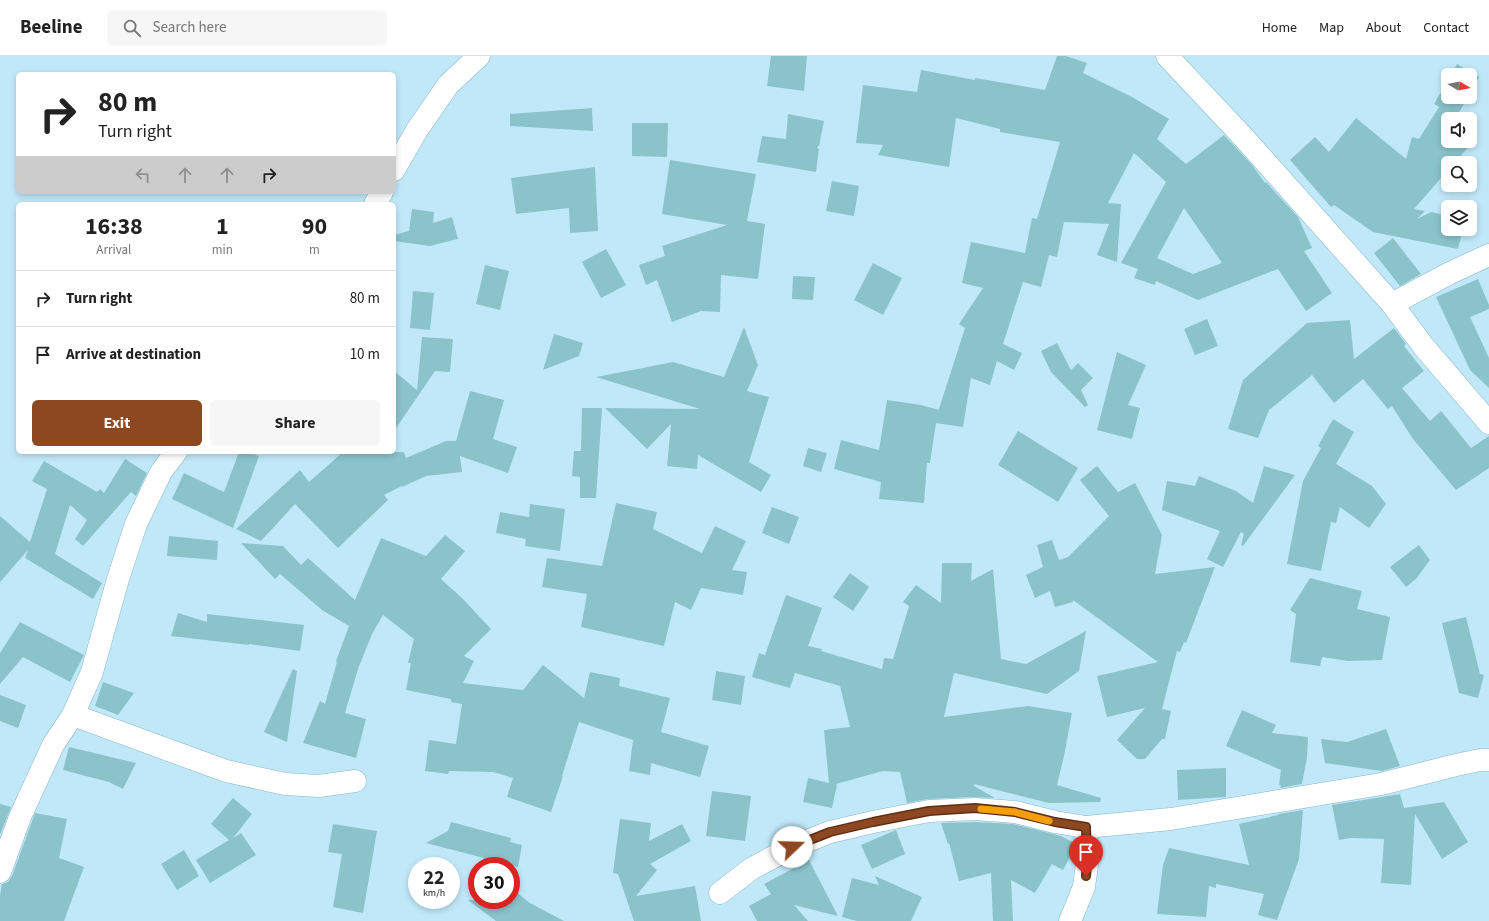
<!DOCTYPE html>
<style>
body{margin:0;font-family:"Source Sans 3",sans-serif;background:#f6f6f6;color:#222;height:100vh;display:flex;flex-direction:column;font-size:15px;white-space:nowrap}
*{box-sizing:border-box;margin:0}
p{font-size:13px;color:#767676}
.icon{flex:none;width:22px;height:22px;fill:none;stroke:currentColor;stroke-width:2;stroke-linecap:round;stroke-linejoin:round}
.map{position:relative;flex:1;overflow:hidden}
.details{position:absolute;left:16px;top:146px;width:380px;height:252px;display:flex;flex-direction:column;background:#fff;border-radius:6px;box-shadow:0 2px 6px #0003}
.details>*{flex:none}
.guide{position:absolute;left:16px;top:16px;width:380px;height:122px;border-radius:6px;box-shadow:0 2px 6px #0003;background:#fff;color:#222;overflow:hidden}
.needle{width:26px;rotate:100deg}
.buttons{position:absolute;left:1441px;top:12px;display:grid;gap:8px}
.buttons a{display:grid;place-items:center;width:36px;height:36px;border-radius:6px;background:#fff;box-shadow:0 2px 6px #0003;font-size:20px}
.speed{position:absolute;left:408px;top:801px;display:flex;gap:8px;font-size:20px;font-weight:700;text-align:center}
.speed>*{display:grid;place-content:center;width:52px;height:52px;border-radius:50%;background:#fff;box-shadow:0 2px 6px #0003;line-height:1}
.speed small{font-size:10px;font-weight:400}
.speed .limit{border:6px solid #d22;background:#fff;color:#111}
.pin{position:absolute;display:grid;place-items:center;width:34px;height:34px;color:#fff;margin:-41px -17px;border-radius:50% 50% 50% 0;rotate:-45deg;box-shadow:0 0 4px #0007}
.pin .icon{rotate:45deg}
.me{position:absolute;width:44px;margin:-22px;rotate:69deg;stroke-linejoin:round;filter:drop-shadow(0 0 3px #0008)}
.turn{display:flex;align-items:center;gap:14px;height:84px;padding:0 16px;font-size:18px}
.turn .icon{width:52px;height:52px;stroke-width:2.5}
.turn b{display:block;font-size:28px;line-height:34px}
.lanes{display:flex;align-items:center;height:38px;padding:0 16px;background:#0003;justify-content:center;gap:20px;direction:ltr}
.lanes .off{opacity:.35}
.eta{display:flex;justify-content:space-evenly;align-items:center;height:68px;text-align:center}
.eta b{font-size:24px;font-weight:700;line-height:28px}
.cta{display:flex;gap:8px;margin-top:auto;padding:8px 16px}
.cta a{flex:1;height:46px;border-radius:6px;background:#8e4821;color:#fff;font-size:16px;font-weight:700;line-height:46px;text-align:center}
.cta a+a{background:#f6f6f6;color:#222}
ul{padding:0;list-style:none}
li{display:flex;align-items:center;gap:12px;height:56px;padding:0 16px;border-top:1px solid #e0e0e0}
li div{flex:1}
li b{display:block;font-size:15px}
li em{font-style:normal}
header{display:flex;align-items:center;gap:24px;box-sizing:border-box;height:56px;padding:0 20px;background:#fff;border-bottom:1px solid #e0e0e0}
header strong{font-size:19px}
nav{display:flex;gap:22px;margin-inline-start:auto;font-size:14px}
.search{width:280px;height:36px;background:#f6f6f6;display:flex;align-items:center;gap:10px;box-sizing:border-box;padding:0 14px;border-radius:6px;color:#767676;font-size:15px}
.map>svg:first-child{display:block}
.building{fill:#8bc3cb;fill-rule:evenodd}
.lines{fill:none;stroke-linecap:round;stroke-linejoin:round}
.minor-casing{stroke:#87b7cb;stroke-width:23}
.minor{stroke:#fff;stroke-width:22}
.route-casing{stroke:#5c2f15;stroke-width:10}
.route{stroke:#8e4821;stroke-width:7}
.slow{stroke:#f59e0b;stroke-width:7}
</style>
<header>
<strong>Beeline</strong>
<div class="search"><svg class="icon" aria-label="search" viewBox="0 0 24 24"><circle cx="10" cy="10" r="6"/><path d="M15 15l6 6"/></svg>Search here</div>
<nav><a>Home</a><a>Map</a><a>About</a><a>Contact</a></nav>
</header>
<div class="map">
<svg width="1489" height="865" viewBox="0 0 1489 865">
<rect width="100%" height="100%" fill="#c1e8f9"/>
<g class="building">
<path d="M771 0H807L804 35 767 30Z"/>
<path d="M1057 0H1066L1087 7 1083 17 1132 41 1169 63 1157 83 1186 108 1224 79 1252 109 1265 127 1266 126 1298 161 1312 192 1304 195 1332 237 1306 255 1278 213 1198 244 1156 225 1155 229 1134 222 1138 213 1121 207 1166 126 1134 97 1108 147 1121 148 1117 206 1097 199 1109 168 1064 166 1057 201 1049 199 1041 231 1023 226 1003 288 1022 297 1014 314 997 305 990 329 971 322 963 371 936 367 930 407H927L924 447 879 443 881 426 834 413 841 384 879 394 887 344 921 349 939 354 938 356 965 272 959 268 983 232 962 227 971 186 1025 197 1032 162 1037 163 1060 86 1000 76V73L956 62 949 111 878 99 883 89 856 87 863 29 917 36 921 14 975 24V22L1045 34ZM1184 152 1222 207 1193 218 1157 202Z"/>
<path d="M1457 8 1479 21 1470 37V19H1451Z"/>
<path d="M1448 24V41H1468L1455 63H1448V75L1442 85H1474L1454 107H1448V114L1414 153 1425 155 1417 163 1431 156 1448 160V173H1463L1458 193 1373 176 1334 149 1331 151 1290 104 1315 81 1329 96 1356 62 1406 103 1412 81 1419 83 1439 51 1434 48Z"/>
<path d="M592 52 593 75 510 70V58Z"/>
<path d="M788 58 824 65 819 90H818L817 92 819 93 816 116 757 106 762 80 786 83Z"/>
<path d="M632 67H668L667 101 632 100Z"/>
<path d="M670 104 756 118 747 165 765 168 758 223 721 219 720 256 701 255 672 266 657 224 646 229 639 209 665 200 662 190 727 169 662 158Z"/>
<path d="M595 111 598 175 570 177 569 152 516 158 511 122Z"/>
<path d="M832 125 859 130 854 160 826 155Z"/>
<path d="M412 153 434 156 433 167 452 161 458 183 430 190 394 185V179L409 175Z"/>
<path d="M1393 182 1421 218 1400 230 1374 197Z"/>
<path d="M606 193 626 229 601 242 582 206Z"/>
<path d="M873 207 902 222 883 259 854 244Z"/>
<path d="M485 209 509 215 500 254 476 248Z"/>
<path d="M793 220 815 221 813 244 792 243Z"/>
<path d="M1478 223 1489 249V253L1470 261 1489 302V332L1470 314 1436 241Z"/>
<path d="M413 235 434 237 430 274 410 272Z"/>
<path d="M1207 263 1218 290 1195 299 1184 273Z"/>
<path d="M1350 264 1354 303 1394 272 1406 288 1404 290 1424 315 1402 332 1430 365 1441 355 1471 392 1489 380V412L1456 434 1413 383 1392 350 1388 353 1363 323 1334 347 1312 319 1269 354 1258 382 1228 373 1243 324 1307 267Z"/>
<path d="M744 271 758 309 747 335 769 341 749 406 771 419 761 436 698 399 697 413 667 410 671 368 647 393 605 352 700 353 596 321 673 306 724 321Z"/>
<path d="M554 278 583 287 579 300 543 314Z"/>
<path d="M422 281 453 283 450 316 435 315 394 375V315L417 334Z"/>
<path d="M1057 287 1071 314 1078 307 1093 322 1081 334 1088 349 1085 351 1051 316 1041 295Z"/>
<path d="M1117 296 1146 309 1128 349 1140 352 1132 383 1097 374Z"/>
<path d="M470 335 504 344 493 383 517 391 508 417 460 400 462 416 426 420 402 431V430L384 439 388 444 338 492 295 448 261 485 236 473 300 414 309 426 343 396H404L406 402 446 385H456Z"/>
<path d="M582 352H602L596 442H580V421L572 420 574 395H581Z"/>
<path d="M1333 363 1354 376 1336 408 1372 430 1386 448 1369 472 1340 451 1336 467 1331 466 1321 515 1287 508 1303 425 1321 392 1318 390Z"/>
<path d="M1018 375 1078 412 1058 446 998 409Z"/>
<path d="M808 392 827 397 821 416 803 410Z"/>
<path d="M239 396H248L259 400 233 472 172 443 184 417 224 436Z"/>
<path d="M125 403 147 417 136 440 131 436 83 490 75 483 87 464 70 449 55 498 102 527 93 543 25 502 28 494 0 526V460L30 486 47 433 32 425 44 405 97 436 100 433 104 437Z"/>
<path d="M1097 410 1118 436 1135 427 1162 479 1155 518 1215 511 1186 587 1184 586 1180 596 1177 595 1162 653 1171 655 1165 683H1162L1145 703H1137L1117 684 1145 652 1107 661 1097 620 1158 606 1073 544V546L1055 551 1050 535 1035 542 1026 519 1043 511 1037 489 1052 484 1059 504 1068 501 1109 460 1080 424Z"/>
<path d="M1264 410 1295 419 1243 490 1241 489 1244 478 1241 476 1223 511 1207 503 1220 475 1162 454 1167 425 1195 430 1199 420 1236 435 1253 447Z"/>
<path d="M616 447 657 456 653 473 702 497 715 470 746 485 732 514 747 516 743 539 701 532 691 554 675 546 664 590 581 571 587 538 542 531 547 502 602 510Z"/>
<path d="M530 448 565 453 560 495 525 490 526 483 496 477 500 456 529 461Z"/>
<path d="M772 451 799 461 789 488 762 477Z"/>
<path d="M445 479 465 495 441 523 463 543 491 573 464 600 474 605 463 627 523 634 543 609 584 642 590 616 620 622 619 630 670 642 661 676 709 690 700 721 651 707 650 719 629 715 633 684 579 666 562 720H563L551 756 507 741 513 722 493 716 449 715 448 718 425 715 429 684 456 688 462 648 451 646V643L406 634 411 607H408L414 583 383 559 372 578 358 613 345 657 366 663 356 702 303 687 320 645 325 648 337 606 336 605 349 570 322 554 280 518 275 523 241 487 283 490 301 509 308 502 355 544 381 482 426 500Z"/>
<path d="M169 480 218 485 217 504 167 500Z"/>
<path d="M1419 489 1430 504 1416 523 1406 531 1390 511Z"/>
<path d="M942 507H972L971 525 993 513 1001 603 1026 608 1086 575 1079 615 1047 638 954 617 944 661 1028 650 1072 657 1064 700 1057 729 1101 742 1100 746 1049 747 974 728V730L995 742 974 741 928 743 907 747 900 716 883 715 836 728 837 729 832 752 803 746 808 722 829 727 824 674 850 671 840 630 795 617 790 632 752 621 759 597 765 599 786 539 822 552 808 590 822 593 821 595 882 613 884 602 893 603 909 550 903 546 916 529 941 547Z"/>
<path d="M850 517 869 531 853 555 833 541Z"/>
<path d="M1310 522 1362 535 1357 553 1390 561 1382 604 1348 605 1322 601 1320 610 1290 606 1296 558 1290 554Z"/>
<path d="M178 557 207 566V558L304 569 300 595 249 588V589L171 580Z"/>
<path d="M1466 561 1480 618 1484 619 1478 642 1459 637 1442 567Z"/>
<path d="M20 566 84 599 70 626 23 601 0 628V597Z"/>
<path d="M293 613 297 615 287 686 264 676Z"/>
<path d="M716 615 745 620 741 649 712 644Z"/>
<path d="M103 626 134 637 118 659 95 650Z"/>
<path d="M0 639 26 649 18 672 0 665Z"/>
<path d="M1242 654 1276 669 1272 677 1308 681 1307 702 1302 728 1280 732 1281 729H1279L1281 714 1226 690Z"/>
<path d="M1386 673 1400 710 1382 715 1325 707 1321 683 1347 686Z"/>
<path d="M69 691 136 707 123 733 109 726 63 714Z"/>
<path d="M1226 712V741L1178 744 1177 714Z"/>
<path d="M712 735 751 740 745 785 706 780Z"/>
<path d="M1400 738 1404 752 1444 746 1468 786 1442 803 1415 758 1411 829 1381 827 1384 783 1351 782 1339 784 1332 749Z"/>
<path d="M233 742 252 758 233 782 241 777 256 799 210 827 196 804 229 784 211 768Z"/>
<path d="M0 748 11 751 0 779Z"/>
<path d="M1303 754 1299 803 1277 864 1258 859 1264 838 1216 828V832L1209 830 1206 861 1157 858 1163 809 1169 792 1249 809 1239 768 1278 759 1279 758Z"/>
<path d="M35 757 67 763 59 802 84 811 64 865H0V839L2 828 8 826 12 820Z"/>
<path d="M620 763 651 767 649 785 682 768 691 785 650 808 657 814 636 840 695 830 701 865H634L618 818 613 817Z"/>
<path d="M451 766 511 782 510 786 522 789 518 811 483 804 484 802 426 787 448 775Z"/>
<path d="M975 766 1013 768 1061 780 1074 787V794L1063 814 1052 808 1035 837 1011 824 1013 865H993L991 817 959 825 949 787 948 788 941 767Z"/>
<path d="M333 768 377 775 363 857 333 851 342 798 328 796Z"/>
<path d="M896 774 905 798 872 813 861 789Z"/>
<path d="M184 794 199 820 177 834 161 808Z"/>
<path d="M809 804 838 860 794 849 808 865H757L749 850 771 838 764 828Z"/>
<path d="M875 820 922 841 911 865H857L842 861 852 822 879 829Z"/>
<path d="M511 832 530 847 564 865H496L468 844H511Z"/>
</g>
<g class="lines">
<defs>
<g id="minor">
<path d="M1167 0 1245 83 1392 248 1424 291 1489 367"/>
<path d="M394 114 417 74 448 29 479 0"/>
<path d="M375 148 382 136"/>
<path d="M1392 248 1450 217 1489 199"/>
<path d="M73 659 226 715 285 728 319 730 355 725"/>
<path d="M0 816 20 761 53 689 73 659 92 616 118 523 136 468 161 416 176 396"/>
<path d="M720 837 751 813 792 791 830 776 873 766 929 755 975 753 1015 756 1055 766 1086 771 1171 763 1381 728 1456 709 1480 704H1489"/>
<path d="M1070 865 1084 831 1087 808 1086 771"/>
</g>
</defs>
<use href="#minor" class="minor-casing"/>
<use href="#minor" class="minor"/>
</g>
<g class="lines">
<defs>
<path id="route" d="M792 791 830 776 873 766 929 755 975 752 1015 756 1055 766 1086 771 1087 808 1086 820"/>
</defs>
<use href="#route" class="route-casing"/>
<use href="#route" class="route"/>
<path class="slow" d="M981 753 1015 756 1049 765"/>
</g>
</svg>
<div class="buttons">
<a><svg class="needle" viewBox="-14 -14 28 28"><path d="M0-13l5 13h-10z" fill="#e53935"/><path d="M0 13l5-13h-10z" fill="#767676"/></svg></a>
<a><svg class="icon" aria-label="sound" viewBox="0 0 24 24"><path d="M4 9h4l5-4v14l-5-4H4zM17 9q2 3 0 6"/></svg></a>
<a><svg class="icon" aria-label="search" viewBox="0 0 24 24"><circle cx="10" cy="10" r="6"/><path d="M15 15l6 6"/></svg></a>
<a><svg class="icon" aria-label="layers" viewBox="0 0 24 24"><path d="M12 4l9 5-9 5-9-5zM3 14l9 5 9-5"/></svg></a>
</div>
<div class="speed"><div>22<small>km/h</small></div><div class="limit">30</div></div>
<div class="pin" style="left:1086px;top:820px;background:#d93025"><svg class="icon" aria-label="arrive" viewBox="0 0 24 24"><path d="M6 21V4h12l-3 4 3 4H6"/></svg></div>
<svg class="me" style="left:792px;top:791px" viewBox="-20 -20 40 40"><circle r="19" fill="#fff"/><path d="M0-13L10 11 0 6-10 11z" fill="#8e4821"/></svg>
<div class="guide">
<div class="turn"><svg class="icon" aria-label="right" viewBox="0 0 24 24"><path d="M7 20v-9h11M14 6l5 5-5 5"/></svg><div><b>80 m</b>Turn right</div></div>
<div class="lanes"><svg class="icon off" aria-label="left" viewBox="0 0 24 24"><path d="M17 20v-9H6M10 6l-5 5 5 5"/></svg><svg class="icon off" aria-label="ahead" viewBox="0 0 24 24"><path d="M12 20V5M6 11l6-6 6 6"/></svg><svg class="icon off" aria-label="ahead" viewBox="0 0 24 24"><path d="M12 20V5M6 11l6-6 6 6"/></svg><svg class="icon" aria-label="right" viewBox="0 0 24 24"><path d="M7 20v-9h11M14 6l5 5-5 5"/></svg></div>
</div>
<section class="details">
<div class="eta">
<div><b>16:38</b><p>Arrival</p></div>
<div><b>1</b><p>min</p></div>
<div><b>90</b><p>m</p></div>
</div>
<ul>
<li><svg class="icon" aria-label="right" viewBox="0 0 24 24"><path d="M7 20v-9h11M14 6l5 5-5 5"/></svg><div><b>Turn right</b></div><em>80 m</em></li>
<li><svg class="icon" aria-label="arrive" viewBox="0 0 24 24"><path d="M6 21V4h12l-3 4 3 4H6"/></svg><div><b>Arrive at destination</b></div><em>10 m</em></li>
</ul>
<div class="cta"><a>Exit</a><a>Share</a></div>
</section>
</div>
